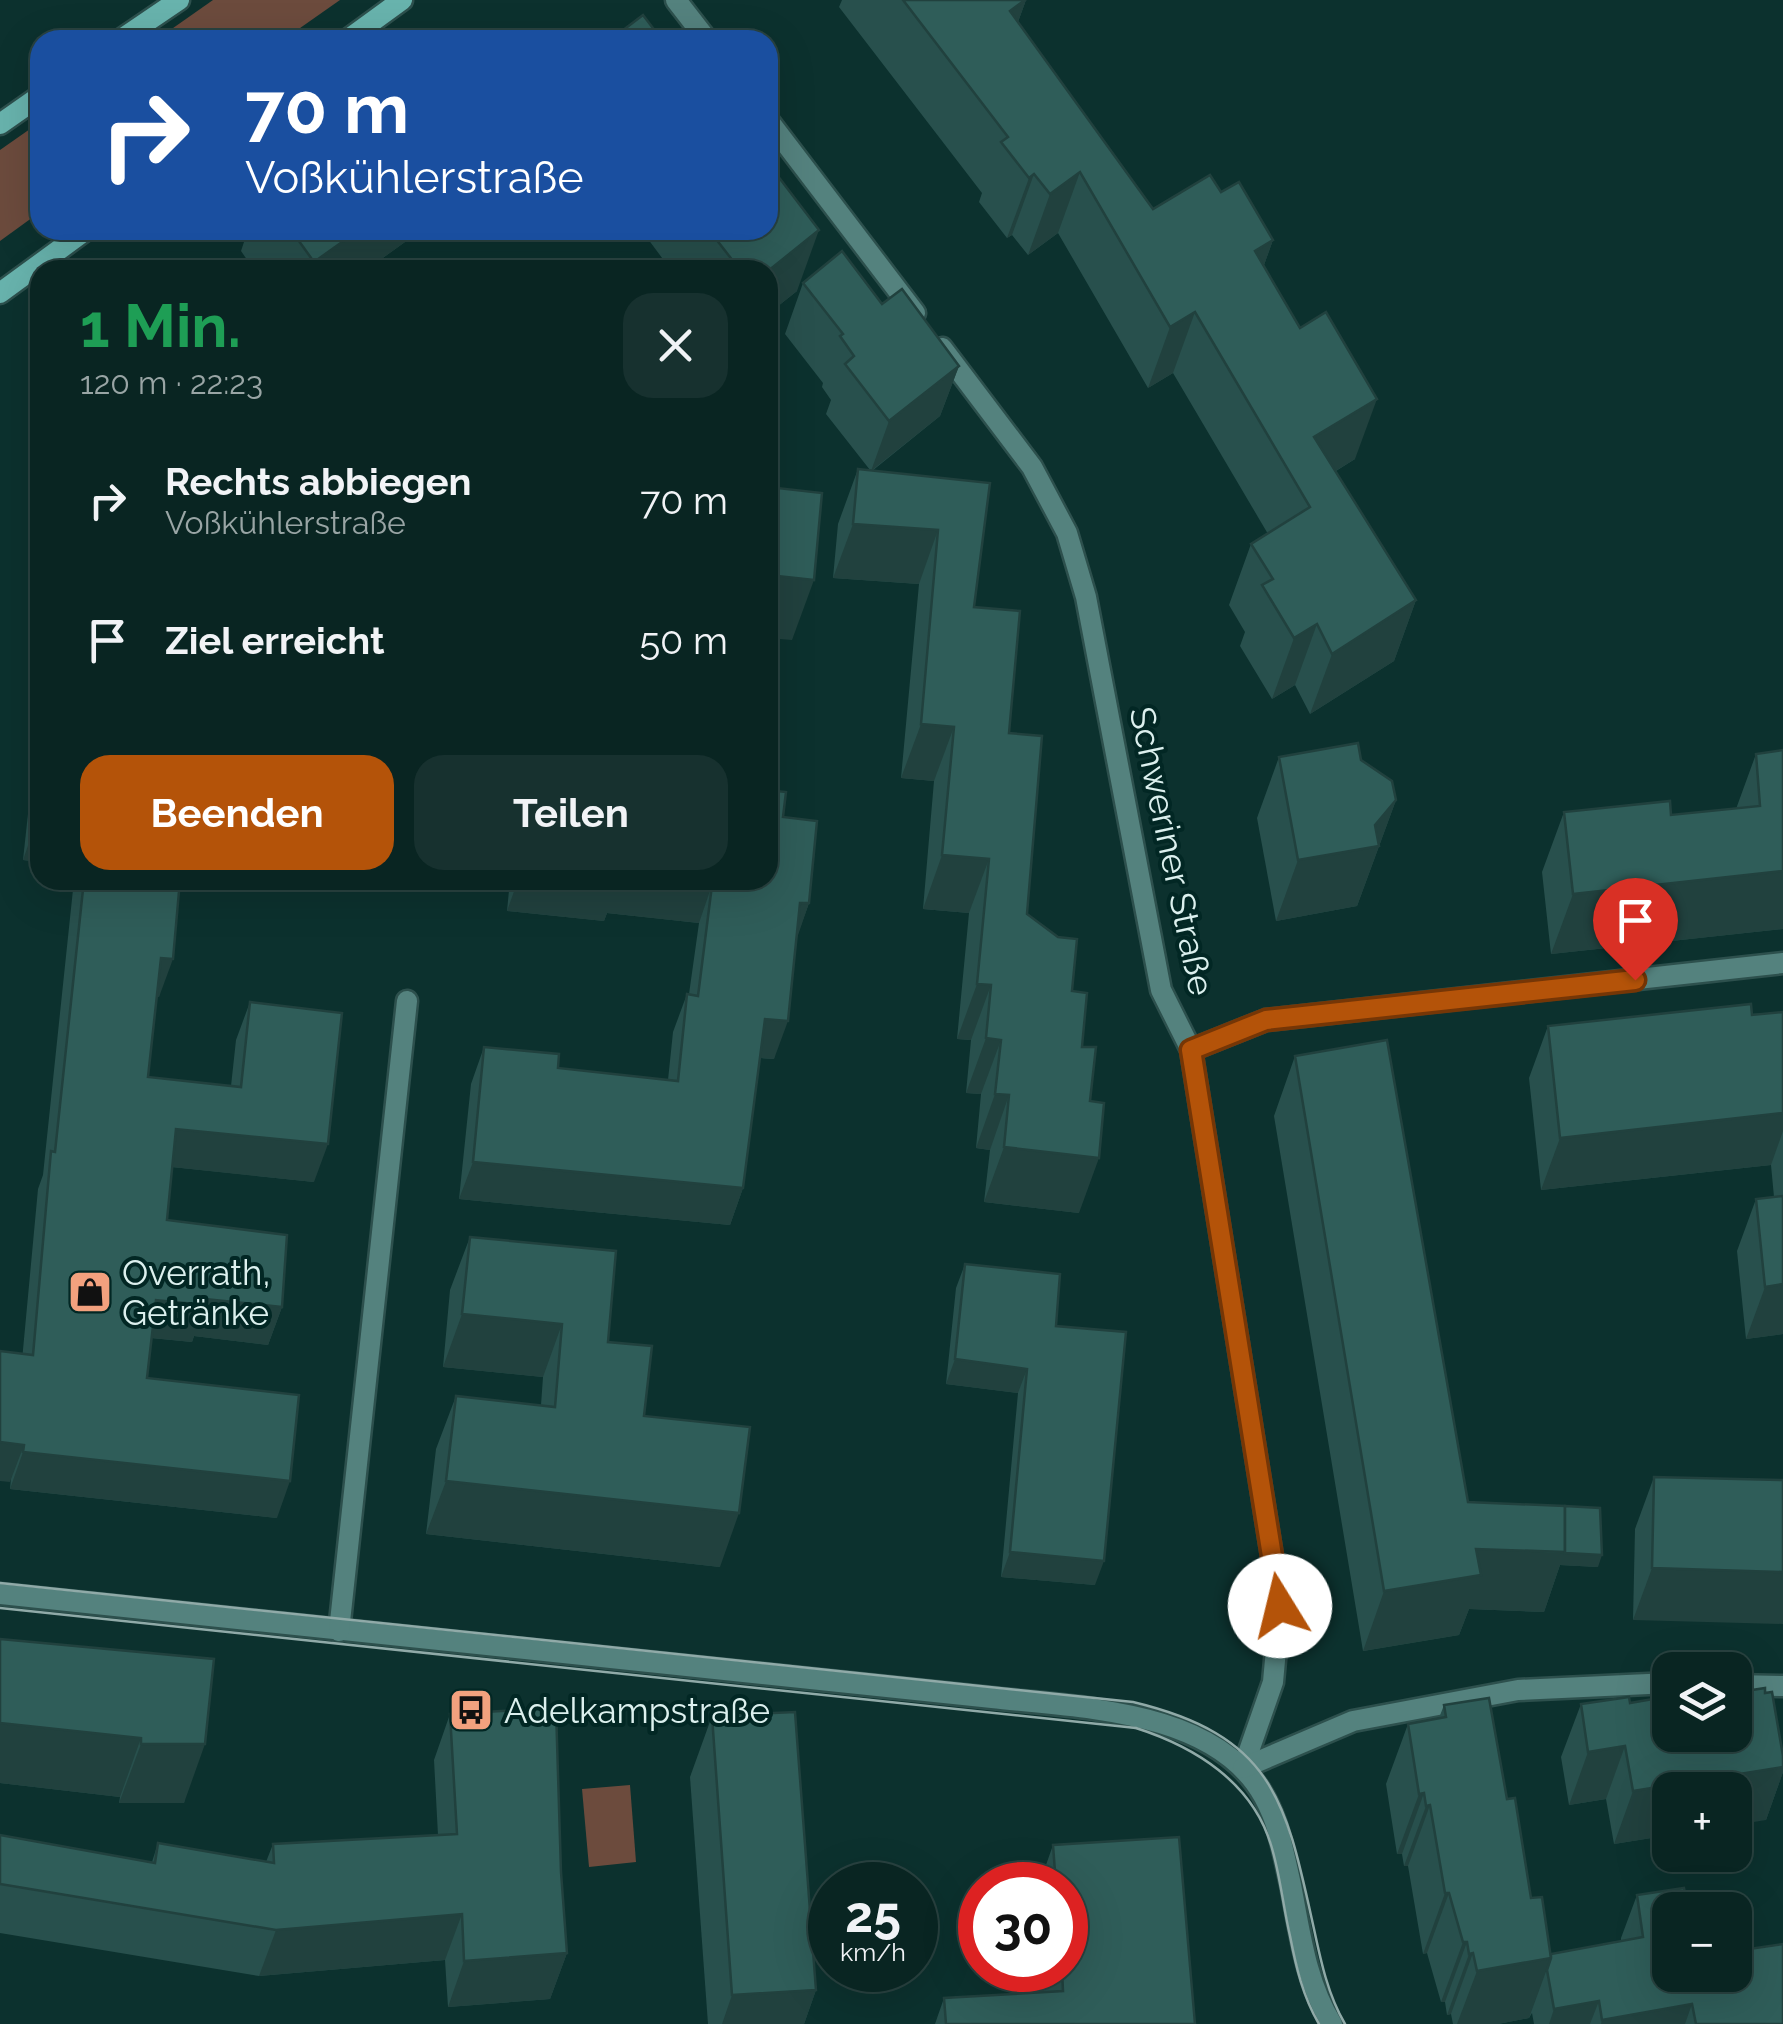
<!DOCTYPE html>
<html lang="de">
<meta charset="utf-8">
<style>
body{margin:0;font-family:Raleway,sans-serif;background:#17312f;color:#f1f3f6;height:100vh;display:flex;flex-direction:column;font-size:38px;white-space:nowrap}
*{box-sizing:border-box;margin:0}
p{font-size:32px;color:#99a5a5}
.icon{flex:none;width:55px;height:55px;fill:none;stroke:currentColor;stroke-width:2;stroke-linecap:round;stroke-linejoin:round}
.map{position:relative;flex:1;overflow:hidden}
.side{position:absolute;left:30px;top:260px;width:748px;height:630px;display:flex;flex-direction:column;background:#092522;border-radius:30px;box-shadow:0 10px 40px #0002,0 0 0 2px #294240}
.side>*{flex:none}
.banner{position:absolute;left:30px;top:30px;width:748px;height:210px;border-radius:30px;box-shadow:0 10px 40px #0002,0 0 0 2px #294240;background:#1a4fa0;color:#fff;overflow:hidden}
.fabs{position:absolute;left:1652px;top:1652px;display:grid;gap:20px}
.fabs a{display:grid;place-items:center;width:100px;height:100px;border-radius:20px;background:#092522;box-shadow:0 10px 40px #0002,0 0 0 2px #294240;font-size:50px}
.speed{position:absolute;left:808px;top:1862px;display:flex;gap:20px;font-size:50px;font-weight:700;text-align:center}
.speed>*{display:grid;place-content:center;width:130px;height:130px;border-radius:50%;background:#092522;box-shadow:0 10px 40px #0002,0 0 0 2px #294240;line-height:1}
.speed small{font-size:25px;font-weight:400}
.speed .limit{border:15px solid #d22;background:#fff;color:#111}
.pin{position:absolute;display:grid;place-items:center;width:85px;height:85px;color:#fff;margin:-102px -42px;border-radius:50% 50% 50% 0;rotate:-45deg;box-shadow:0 0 10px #0007}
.pin .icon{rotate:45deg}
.me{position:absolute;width:110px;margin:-55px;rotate:351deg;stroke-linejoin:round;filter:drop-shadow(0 0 8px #0008)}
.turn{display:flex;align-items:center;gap:35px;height:210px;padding:0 50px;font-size:45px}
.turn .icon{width:130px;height:130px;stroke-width:2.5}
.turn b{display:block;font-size:70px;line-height:85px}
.round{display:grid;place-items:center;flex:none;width:105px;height:105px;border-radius:30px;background:#17312f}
.head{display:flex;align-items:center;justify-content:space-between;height:170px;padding:0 50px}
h1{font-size:60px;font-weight:700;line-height:75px;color:#1e9e55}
.action{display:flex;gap:20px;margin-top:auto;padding:20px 50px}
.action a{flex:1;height:115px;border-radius:30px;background:#b45309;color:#fff;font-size:40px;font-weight:700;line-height:115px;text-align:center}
.action a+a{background:#17312f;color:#f1f3f6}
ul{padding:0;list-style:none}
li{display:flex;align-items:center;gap:30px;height:140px;padding:0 50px}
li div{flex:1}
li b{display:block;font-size:38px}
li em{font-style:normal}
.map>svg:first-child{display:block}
.green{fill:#6c4b3d}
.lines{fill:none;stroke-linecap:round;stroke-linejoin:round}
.street-casing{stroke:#2d504d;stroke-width:25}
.secondary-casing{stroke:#2d504d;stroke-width:25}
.street{stroke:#54827e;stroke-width:20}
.secondary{stroke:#68b3ad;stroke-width:20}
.tram{stroke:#90aaa8;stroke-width:2.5}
.wall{fill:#28504d}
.shaded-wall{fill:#21413e}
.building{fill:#2f5d59;stroke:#21413e;stroke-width:2.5}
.route-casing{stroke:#753606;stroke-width:25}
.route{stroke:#b45309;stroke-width:18}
.labels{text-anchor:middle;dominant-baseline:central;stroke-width:8;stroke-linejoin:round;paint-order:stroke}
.street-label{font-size:35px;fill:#dcf0ee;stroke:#022724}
.poi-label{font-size:35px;fill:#dcf0ee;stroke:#022724;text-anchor:start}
</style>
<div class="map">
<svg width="1783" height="2024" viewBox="0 0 1783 2024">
<rect width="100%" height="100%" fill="#0c312e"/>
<g class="green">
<path d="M213 0H340L283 40H156Z"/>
<path d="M40 122V212L0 241V150Z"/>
<path d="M630 1785 636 1862 589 1867 582 1789Z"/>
</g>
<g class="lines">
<defs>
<g id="street">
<path d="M676 0 707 40"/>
<path d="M768 120 915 313"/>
<path d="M942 348 1032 467 1067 533 1086 597 1161 990 1191 1050 1280 1606 1273 1682 1243 1768"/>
<path d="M1191 1050 1266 1020 1783 963"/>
<path d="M0 1594 992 1698C1079 1708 1216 1709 1264 1797 1279 1824 1284 1854 1291 1885 1300 1931 1306 1983 1332 2024"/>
<path d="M339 1631 407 1001"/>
<path d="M1735 1685 1783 1686"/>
<path d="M1243 1768 1353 1721 1518 1690 1670 1683"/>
</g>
<g id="secondary">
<path d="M120 40 179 0"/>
<path d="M347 40 402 0"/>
<path d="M0 124 40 96"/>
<path d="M0 293 86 230"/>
</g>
</defs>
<use href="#street" class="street-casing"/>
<use href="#secondary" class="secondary-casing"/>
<use href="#street" class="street"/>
<use href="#secondary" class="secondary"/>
<g class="tram">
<path d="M0 1583 1133 1702C1275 1736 1286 1802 1314 1929 1321 1962 1328 1995 1345 2024"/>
<path d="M0 1608 1136 1728C1195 1747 1252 1782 1271 1845 1280 1874 1283 1906 1290 1936 1296 1967 1303 1997 1319 2024"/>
</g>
</g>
<g class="wall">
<path d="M842 0H1026L1018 22 1153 209 1221 192 1273 240 1264 265 1355 459 1336 471 1416 600 1394 661 1310 714 1295 685 1272 699 1240 646 1245 632 1229 605 1251 544 1268 534 1173 373 1148 388 1058 233 1028 255 1012 235 1007 238 979 202 982 193 839 7Z"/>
<path d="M248 230H414L412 237 366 270H254L241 251Z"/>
<path d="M630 230H768L797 291 768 314V270H671L645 235 638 241Z"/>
<path d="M803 283 882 304 959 366 940 416 872 471 990 483 974 607 1009 733 1027 914 1072 991 1082 1047 1079 1213 984 1202 990 1150 976 1148 981 1094 966 1093 971 1040 957 1039 969 913 923 909 934 781 901 778 919 584 833 578 838 524 858 469 870 470 826 414 831 400 822 387 823 383 785 334Z"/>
<path d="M1783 750V929L1551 954 1542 872 1564 812 1671 815 1736 809 1756 754Z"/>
<path d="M40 753V862L23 860 32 777Z"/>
<path d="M1279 757 1361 760 1396 800 1357 906 1276 921 1257 818Z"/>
<path d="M783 817 809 903 796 939 774 1059 760 1058 743 1188 730 1225 459 1199 471 1084 484 1047 558 1068 668 1080 673 1032 687 994H689L699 923 607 913 604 921 507 911 510 880H768Z"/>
<path d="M74 880H180L159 997H157L148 1077 231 1086 236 1040 250 1002 314 1182 172 1167 167 1220 282 1307 268 1345 194 1336 192 1342 151 1338 147 1378 277 1518 10 1489 38 1189 43 1175Z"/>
<path d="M1783 1012V1334L1746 1339 1737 1251 1756 1199 1774 1197 1771 1165 1541 1190 1529 1078 1548 1026Z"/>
<path d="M1295 1056 1468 1502 1598 1567 1560 1565 1544 1612 1469 1609 1459 1635 1363 1651 1274 1116Z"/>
<path d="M470 1237 608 1342 720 1567 426 1534 436 1449 456 1396 541 1405 543 1377 443 1367 450 1290Z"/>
<path d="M965 1264 1056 1326 1095 1585 1001 1577 1018 1393 946 1384 956 1288Z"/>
<path d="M1654 1477 1783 1480 1633 1620 1635 1529Z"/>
<path d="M214 1659 184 1803H119L120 1797 0 1783Z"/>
<path d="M1752 1690 1783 1756V1772L1766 1820 1670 1790V1835L1614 1844 1606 1799 1569 1805 1561 1757 1581 1704 1630 1703Z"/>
<path d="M1444 1705 1507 1799 1531 1898 1551 1954 1621 1941V1938L1637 1895 1670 1975 1783 2024H1534L1532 2013 1529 2018 1498 2024H1453L1451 2014 1447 2015 1445 2002H1441L1427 1953 1423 1954 1408 1866H1404L1402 1854H1397L1386 1784 1408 1724 1439 1718Z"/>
<path d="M450 1714 561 1872 567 1953 550 1999 448 2007 445 1960 259 1976 0 1933V1835L152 1862 158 1843 266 1862 273 1844 438 1835 434 1760Z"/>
<path d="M712 1716 816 1990 804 2024H708L690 1777Z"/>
<path d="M1053 1845 1195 2024H935L944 1998 1040 1992 1039 1970H1065V1885H1039Z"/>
</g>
<g class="shaded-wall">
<path d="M1026 0 1004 60 1010 11Z"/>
<path d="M1080 172 1058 233 1028 255 1050 194Z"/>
<path d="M1034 174 1012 235 1007 238 1029 178Z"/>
<path d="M359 230H414L412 237 366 270H311L314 262Z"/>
<path d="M642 230H646L645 235 638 241Z"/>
<path d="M819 230 797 291 768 314V271Z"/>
<path d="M1273 240 1251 301 1255 251Z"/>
<path d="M1195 312 1173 373 1148 388 1170 327Z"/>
<path d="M959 366 940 416 871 471 889 421Z"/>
<path d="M1377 399 1355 459 1301 492 1314 437Z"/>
<path d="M853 524 938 530 919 584 833 578Z"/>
<path d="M768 575 814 580 792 640 768 638Z"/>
<path d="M1416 600 1394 661 1310 714 1332 654Z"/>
<path d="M1317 624 1295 685 1272 699 1294 638Z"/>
<path d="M921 724 954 727 934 781 901 778Z"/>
<path d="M1396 800 1357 906 1276 921 1298 860 1375 825Z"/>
<path d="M36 822 40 823V862L23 860Z"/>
<path d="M942 855 989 859 969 913 923 909Z"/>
<path d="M1783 871V929L1551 954 1573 894Z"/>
<path d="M214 880H315L311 891Z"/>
<path d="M518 880H662L712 885 699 923 607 913 604 921 507 911Z"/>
<path d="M800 903H809L796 941Z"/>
<path d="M161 958 173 959 159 997 147 996Z"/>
<path d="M977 984 991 985 971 1040 957 1039Z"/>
<path d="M765 1019 788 1021 774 1059 751 1057Z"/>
<path d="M986 1038 1001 1040 981 1094 966 1093Z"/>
<path d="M995 1094 1009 1095 990 1150 976 1148Z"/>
<path d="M1783 1113V1131L1771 1165 1541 1190 1560 1138Z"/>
<path d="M176 1129 328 1144 314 1182 162 1166Z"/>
<path d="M1004 1147 1099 1158 1079 1213 984 1202Z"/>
<path d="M473 1162 743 1188 730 1225 459 1199Z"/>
<path d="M1783 1284V1334L1746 1339 1765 1287Z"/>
<path d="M206 1299 282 1307 268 1345 194 1336 192 1342 142 1337 156 1300Z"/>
<path d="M462 1314 562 1324 543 1377 443 1367Z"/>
<path d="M955 1359 1027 1369 1018 1393 946 1384Z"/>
<path d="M0 1442 24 1445 10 1482 0 1481Z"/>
<path d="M23 1452 290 1481 277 1518 10 1489Z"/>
<path d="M446 1481 739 1513 720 1567 426 1534Z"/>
<path d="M1476 1549 1602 1555 1598 1567 1560 1565 1544 1612 1469 1609 1459 1635 1363 1651 1384 1591Z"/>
<path d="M1010 1552 1104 1561 1095 1585 1001 1577Z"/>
<path d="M1652 1568 1783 1572V1624L1633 1620Z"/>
<path d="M0 1723 141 1738 120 1797 0 1783Z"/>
<path d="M141 1744H205L184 1803H119Z"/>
<path d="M1625 1746 1606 1799 1569 1805 1588 1752Z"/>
<path d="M1783 1767V1772L1766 1820 1735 1825V1790H1670V1835L1614 1844 1633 1791Z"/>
<path d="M1424 1793 1402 1854H1397L1419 1794Z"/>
<path d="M1430 1805 1408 1866H1404L1426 1806Z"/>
<path d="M1445 1893H1449L1427 1953 1423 1954Z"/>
<path d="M462 1914 445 1960 259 1976 276 1930Z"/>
<path d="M1463 1942H1467L1445 2002H1441Z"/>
<path d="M567 1953 550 1999 448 2007 464 1961Z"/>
<path d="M1473 1953 1451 2014 1447 2015 1469 1954Z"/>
<path d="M1551 1958 1529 2018 1498 2024H1457L1477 1971Z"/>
<path d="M816 1990 804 2024H722L732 1995Z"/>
<path d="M1599 2001 1590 2024H1549L1554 2009Z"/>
<path d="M1692 2004 1685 2024H1601L1602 2020Z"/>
</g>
<g class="building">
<path d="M903 0H1025L1010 11 1153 209 1210 175 1221 192 1239 182 1273 240 1255 251 1300 328 1326 312 1377 399 1314 437 1416 600 1332 654 1317 624 1294 638 1262 585 1273 579 1251 544 1310 507 1195 312 1170 327 1080 172 1050 194 1034 174 1029 178 1001 142 1008 137Z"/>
<path d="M643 15 662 40H610Z"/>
<path d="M768 163 819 230 768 271 740 270 709 230H768Z"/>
<path d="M291 230H359L314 262Z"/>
<path d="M842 251 882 304 902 289 959 366 889 421 845 364 854 356 840 336 843 334 803 283Z"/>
<path d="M858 469 990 483 974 607 1020 611 1009 733 1042 736 1027 914 1058 937 1077 939 1072 991 1087 993 1082 1047H1096L1090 1101 1104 1103 1099 1158 1004 1147 1009 1095 995 1094 1001 1040 986 1038 991 985 977 984 989 859 942 855 954 727 921 724 938 530 853 524Z"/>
<path d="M768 483V487L822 493 814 580 768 575Z"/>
<path d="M1358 743 1361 760 1392 781 1396 800 1375 825 1379 846 1298 860 1279 757Z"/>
<path d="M1783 750V871L1573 894 1564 812 1670 801 1671 815 1760 806 1756 754Z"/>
<path d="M40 788V823L36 822Z"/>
<path d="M768 790 786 792 783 817 817 821 809 903H800L788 1021 765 1019 743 1188 473 1162 484 1047 559 1054 558 1068 678 1081 687 994 698 996 712 885 662 880H768Z"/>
<path d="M84 880H180L173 959 161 958 148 1077 241 1087 250 1002 342 1013 328 1144 176 1129 167 1220 287 1235 282 1307 206 1299 205 1305 156 1300 147 1378 299 1395 290 1481 23 1452 24 1445 0 1442V1351L33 1355 51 1151 55 1152Z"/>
<path d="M585 880H618V883Z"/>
<path d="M1751 1004 1752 1015 1783 1012V1113L1560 1138 1548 1026Z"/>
<path d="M1387 1040 1468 1502 1565 1506V1552L1476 1549 1481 1575 1384 1591 1295 1056Z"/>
<path d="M1783 1196V1284L1765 1287 1756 1199Z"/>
<path d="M470 1237 616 1251 608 1342 652 1346 644 1416 750 1427 739 1513 446 1481 456 1396 555 1407 562 1324 462 1314Z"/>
<path d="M965 1264 1060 1274 1056 1326 1126 1332 1104 1561 1010 1552 1027 1369 955 1359Z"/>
<path d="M1654 1477 1783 1480V1572L1652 1568Z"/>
<path d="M1565 1506 1600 1508 1602 1555 1565 1553Z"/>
<path d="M0 1639 214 1659 205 1744H141V1738L0 1723Z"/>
<path d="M1751 1682 1752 1690 1765 1688V1693L1772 1692 1783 1756V1767L1633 1791 1625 1746 1588 1752 1581 1704 1629 1697 1630 1703 1670 1696V1735H1735V1685Z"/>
<path d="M1489 1698 1507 1799 1515 1798 1531 1898 1542 1897 1551 1958 1477 1971 1473 1953 1469 1954 1467 1942H1463L1449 1893H1445L1430 1805 1426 1806 1424 1793 1419 1794 1408 1724 1446 1717 1444 1705Z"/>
<path d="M556 1708 561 1872 567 1953 464 1961 462 1914 276 1930 0 1884V1835L155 1863 158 1843 274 1863 273 1844 457 1834 450 1714Z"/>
<path d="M795 1712 816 1990 732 1995 712 1716Z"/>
<path d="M1179 1837 1195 2024H946L944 1998 1063 1991 1062 1970H1065V1885H1056L1053 1845Z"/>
<path d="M1684 1888 1688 1910H1670V1975H1735V1951L1783 1944V2024H1696L1692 2004 1602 2020 1599 2001 1554 2009 1547 1970 1551 1958V1954L1643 1937 1637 1895Z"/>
</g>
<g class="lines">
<defs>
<path id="route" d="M1280 1606 1191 1050 1266 1020 1635 980"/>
</defs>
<use href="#route" class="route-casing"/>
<use href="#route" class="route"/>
</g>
<defs>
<symbol id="shop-square" viewBox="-11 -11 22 22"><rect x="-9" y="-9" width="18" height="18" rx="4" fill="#f2a17e" stroke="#022724"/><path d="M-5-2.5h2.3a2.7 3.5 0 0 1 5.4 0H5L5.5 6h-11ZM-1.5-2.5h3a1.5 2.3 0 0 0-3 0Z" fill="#111"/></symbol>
<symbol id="bus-square" viewBox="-11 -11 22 22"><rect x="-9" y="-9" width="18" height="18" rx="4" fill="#f2a17e" stroke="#022724"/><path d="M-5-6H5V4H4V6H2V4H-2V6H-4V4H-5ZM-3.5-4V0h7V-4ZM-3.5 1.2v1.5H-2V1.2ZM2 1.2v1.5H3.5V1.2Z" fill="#111"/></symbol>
</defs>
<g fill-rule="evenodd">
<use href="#shop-square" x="65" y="1267" width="50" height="50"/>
<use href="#bus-square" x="446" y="1685" width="50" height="50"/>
</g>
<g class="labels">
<g class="street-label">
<text transform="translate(1172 851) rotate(78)">Schweriner Straße</text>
</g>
<g class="poi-label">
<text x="122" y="1272">Overrath,<tspan x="122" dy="40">Getränke</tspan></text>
<text x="504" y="1710">Adelkampstraße</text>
</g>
</g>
</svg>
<div class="fabs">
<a><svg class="icon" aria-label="layers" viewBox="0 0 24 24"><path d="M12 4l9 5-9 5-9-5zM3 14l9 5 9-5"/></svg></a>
<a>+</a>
<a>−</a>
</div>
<div class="speed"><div>25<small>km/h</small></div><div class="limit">30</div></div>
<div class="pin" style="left:1635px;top:980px;background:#d93025"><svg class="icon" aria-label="arrive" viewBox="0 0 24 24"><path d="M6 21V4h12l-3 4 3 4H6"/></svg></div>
<svg class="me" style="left:1280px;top:1606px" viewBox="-20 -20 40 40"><circle r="19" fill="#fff"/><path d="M0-13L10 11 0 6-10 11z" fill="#b45309"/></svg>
<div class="banner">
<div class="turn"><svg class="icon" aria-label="right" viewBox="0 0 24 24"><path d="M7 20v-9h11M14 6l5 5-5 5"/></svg><div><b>70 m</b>Voßkühlerstraße</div></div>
</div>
<section class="side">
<div class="head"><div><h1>1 Min.</h1><p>120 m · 22:23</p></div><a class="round"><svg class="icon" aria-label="close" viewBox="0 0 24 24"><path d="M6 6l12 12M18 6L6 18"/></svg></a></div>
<ul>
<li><svg class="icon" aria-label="right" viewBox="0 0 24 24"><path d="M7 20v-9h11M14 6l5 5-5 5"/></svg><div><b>Rechts abbiegen</b><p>Voßkühlerstraße</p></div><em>70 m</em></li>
<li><svg class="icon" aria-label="arrive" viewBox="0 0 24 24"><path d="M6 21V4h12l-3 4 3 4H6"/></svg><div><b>Ziel erreicht</b></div><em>50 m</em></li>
</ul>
<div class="action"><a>Beenden</a><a>Teilen</a></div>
</section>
</div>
